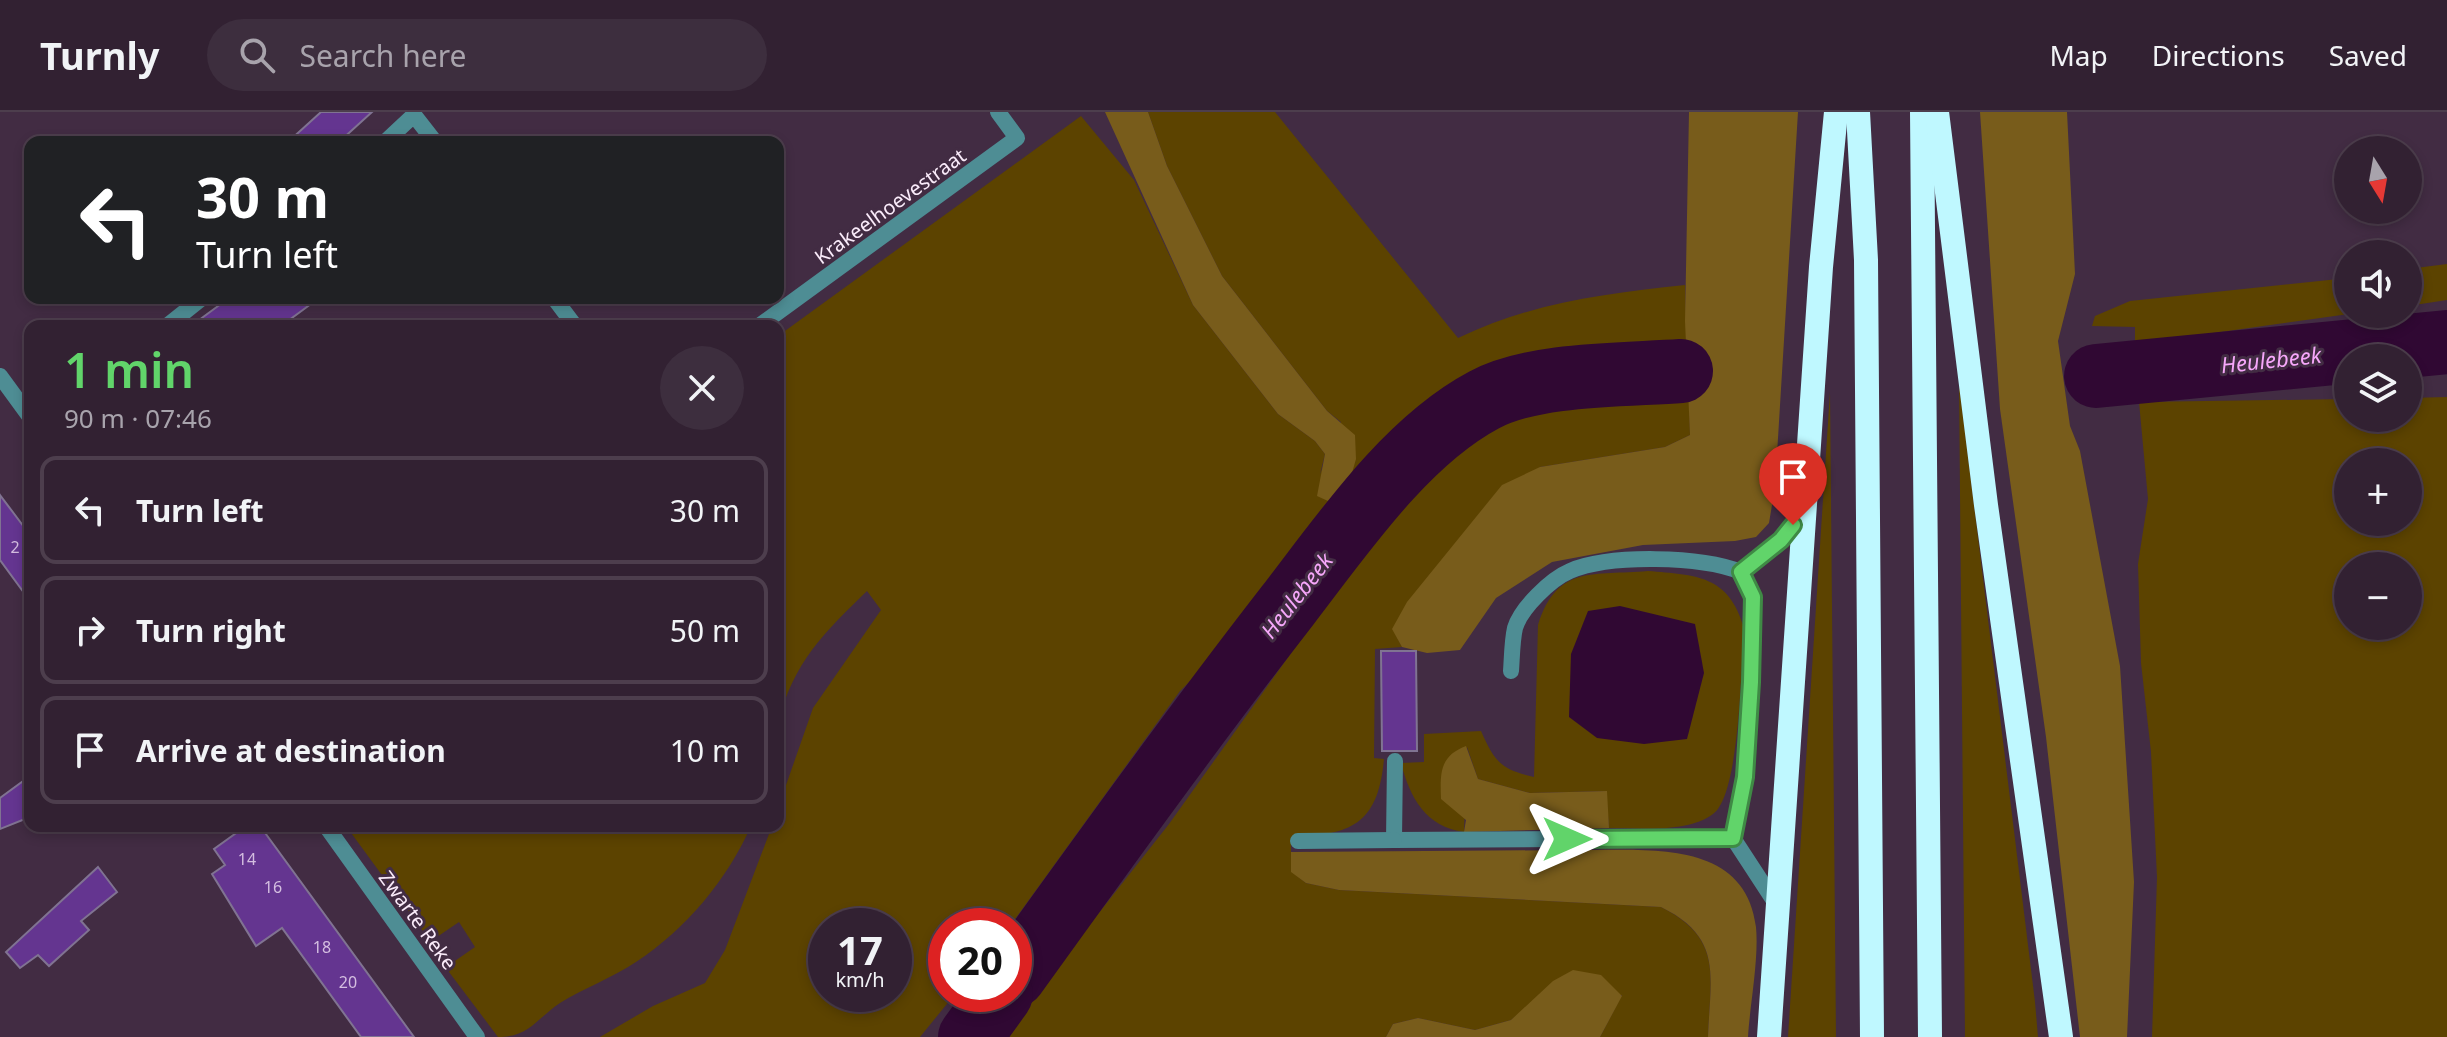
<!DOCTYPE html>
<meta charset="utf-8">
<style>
body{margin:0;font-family:"Noto Sans",sans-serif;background:#3d2e3e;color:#f1f3f6;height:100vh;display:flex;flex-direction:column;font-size:30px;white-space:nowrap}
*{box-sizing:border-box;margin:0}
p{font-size:26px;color:#a8a3ac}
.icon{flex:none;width:44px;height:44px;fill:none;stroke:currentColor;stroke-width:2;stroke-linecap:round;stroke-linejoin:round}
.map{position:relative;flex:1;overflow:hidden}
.side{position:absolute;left:24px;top:208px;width:760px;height:512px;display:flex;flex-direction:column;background:#322132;border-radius:16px;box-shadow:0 4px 12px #0003,0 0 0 2px #4d3e4d}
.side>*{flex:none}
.hud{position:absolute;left:24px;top:24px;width:760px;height:168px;border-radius:16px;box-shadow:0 4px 12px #0003,0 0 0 2px #4d3e4d;background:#202124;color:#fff;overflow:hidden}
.needle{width:52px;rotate:169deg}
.fabs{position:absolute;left:2334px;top:24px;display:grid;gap:16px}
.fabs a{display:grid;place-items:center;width:88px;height:88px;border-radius:50%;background:#322132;box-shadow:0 4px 12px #0003,0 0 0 2px #4d3e4d;font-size:40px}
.speed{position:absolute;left:808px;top:796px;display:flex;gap:16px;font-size:40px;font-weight:700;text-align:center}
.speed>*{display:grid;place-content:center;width:104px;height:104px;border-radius:50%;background:#322132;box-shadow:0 4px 12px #0003,0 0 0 2px #4d3e4d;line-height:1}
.speed small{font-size:20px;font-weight:400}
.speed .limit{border:12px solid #d22;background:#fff;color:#111}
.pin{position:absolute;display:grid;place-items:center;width:68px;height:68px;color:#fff;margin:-82px -34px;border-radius:50% 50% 50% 0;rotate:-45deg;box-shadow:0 0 8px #0007}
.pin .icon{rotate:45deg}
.me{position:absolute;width:88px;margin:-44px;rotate:90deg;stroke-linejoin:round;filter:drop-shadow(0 0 6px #0008)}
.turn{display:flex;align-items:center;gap:28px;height:168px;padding:0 40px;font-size:36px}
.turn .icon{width:104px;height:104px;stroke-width:2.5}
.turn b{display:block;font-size:56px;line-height:68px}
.round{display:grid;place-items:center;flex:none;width:84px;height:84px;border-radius:42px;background:#3d2e3e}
.overview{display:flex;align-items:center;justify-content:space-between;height:136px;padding:0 40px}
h1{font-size:48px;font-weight:600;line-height:60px;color:#61d46a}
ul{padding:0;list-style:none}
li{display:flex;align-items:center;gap:24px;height:108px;margin:0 16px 12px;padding:0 24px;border:4px solid #4d3e4d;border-radius:16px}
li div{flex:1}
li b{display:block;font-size:30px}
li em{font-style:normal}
header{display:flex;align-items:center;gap:48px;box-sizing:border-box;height:112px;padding:0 40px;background:#322132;border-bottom:2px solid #4d3e4d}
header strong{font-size:38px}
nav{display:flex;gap:44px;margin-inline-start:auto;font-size:28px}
.search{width:560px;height:72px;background:#3d2e3e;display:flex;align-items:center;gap:20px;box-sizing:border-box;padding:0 28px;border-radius:44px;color:#a8a3ac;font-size:30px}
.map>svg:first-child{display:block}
.green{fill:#5c4300;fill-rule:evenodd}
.forest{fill:#785c1b}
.water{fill:#300833}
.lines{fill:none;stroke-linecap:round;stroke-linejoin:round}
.river{stroke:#300833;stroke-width:64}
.building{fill:#643590;stroke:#807392;stroke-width:2}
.service{stroke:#4e8d94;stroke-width:16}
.minor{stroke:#4e8d94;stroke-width:16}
.motorway{stroke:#bff8ff;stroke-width:24}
.route-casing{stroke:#3f8a45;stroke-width:20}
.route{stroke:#61d46a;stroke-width:14}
.labels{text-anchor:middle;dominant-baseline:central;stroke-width:6;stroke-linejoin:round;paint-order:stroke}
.number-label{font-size:16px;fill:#d4bee0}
.street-label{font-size:20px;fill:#faebfa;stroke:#422c43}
.water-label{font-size:22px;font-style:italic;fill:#f6a7fa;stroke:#422c43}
</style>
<header>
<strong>Turnly</strong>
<div class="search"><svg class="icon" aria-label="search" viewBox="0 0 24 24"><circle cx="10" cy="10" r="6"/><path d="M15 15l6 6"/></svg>Search here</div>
<nav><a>Map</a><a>Directions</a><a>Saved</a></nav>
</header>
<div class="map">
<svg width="2447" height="925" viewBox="0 0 2447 925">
<rect width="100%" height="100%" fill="#422c43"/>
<g class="green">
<path d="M1148 0H1275L1458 226C1534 190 1603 182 1685 173L1687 239 1610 244 1529 256 1484 271 1436 301 1397 336 1269 491 1180 579 1010 814H946V882H955L920 925H600L653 894 705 871 725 838 772 714H778V696L813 596 881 498 867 479C824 521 793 550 778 612V224L1081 4 1134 68 1193 193 1278 302 1315 329 1325 342 1320 362 1341 310 1327 299 1222 164 1167 54ZM826 814H894V882H826Z"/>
<path d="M2447 152V188L2408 194V157Z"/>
<path d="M2348 166 2349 202 2135 232V215L2092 214 2095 204 2130 189Z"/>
<path d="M1959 271 2035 890 2038 925H1965Z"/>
<path d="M1689 279 1690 323 1665 335 1540 355 1393 517 1402 535 1375 537 1374 646 1384 647C1378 712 1352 723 1291 725V759L1306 771 1339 778 1661 795C1724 827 1710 864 1708 925H1600L1622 883 1531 892 1511 908 1475 918 1418 906 1393 912 1386 925H1001L1169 712 1426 352 1480 314 1549 291Z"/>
<path d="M1830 280 1836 925H1788Z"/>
<path d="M2447 285V925H2152L2157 765 2151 640 2141 551 2138 452 2148 387 2139 290 2348 287V306H2408V286ZM2348 350H2408V410H2348ZM2348 454H2408V514H2348Z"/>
<path d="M1648 459C1696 463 1729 463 1744 516 1741 553 1740 683 1713 702 1686 722 1640 715 1609 716L1606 679 1530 681 1478 667 1467 635 1464 720C1426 715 1410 686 1401 651L1424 650V622L1481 619C1495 650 1500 657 1534 665L1538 513C1557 452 1594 464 1648 459Z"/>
<path d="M346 714H751C727 768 686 817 636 850 612 866 584 876 560 891 535 908 529 925 498 925L449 860 452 851 475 835 459 810 434 827 428 826Z"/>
</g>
<g class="forest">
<path d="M1105 0H1148L1167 54 1222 164 1327 299 1355 323 1356 347 1346 382 1328 389 1317 384 1325 342 1315 329 1278 302 1193 193Z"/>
<path d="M1689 0H1798L1775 375 1769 411 1756 425 1735 429 1643 433 1552 450 1496 486 1460 538 1427 541 1402 535 1392 517 1407 490 1502 373 1540 355 1665 335 1690 323 1685 209Z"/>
<path d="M1980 0H2067L2075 162 2058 229 2070 314 2080 339 2120 554 2134 770 2127 925H2080L2046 625 2000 297Z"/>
<path d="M1466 634 1478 667 1530 681 1607 679 1609 716 1464 720 1466 708 1441 687C1440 660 1440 644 1466 634Z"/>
<path d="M1580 738C1645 739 1745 726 1756 815 1759 847 1750 892 1748 925H1708C1710 864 1724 826 1661 795L1339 778 1306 771 1291 760V740Z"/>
<path d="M1573 858 1601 863 1622 884 1600 925H1386L1393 912 1418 906 1475 918 1511 908 1553 869Z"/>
</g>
<path class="water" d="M1620 494 1695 512 1704 561 1687 627 1644 632 1597 626 1569 605 1571 542 1588 499Z"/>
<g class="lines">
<g class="river">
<path d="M2096 264 2447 230"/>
<path d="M1014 864C1104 739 1194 614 1288 493 1342 423 1405 330 1484 288 1534 261 1624 263 1681 259"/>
<path d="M970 925 1001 882"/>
</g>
</g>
<g class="building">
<path d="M321 0H372L339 30H288Z"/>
<path d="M229 186H319L281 214H191Z"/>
<path d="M0 383 30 423V489L0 448Z"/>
<path d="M1381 539H1416L1417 639H1382Z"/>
<path d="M30 664V705L0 717V686Z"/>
<path d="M246 714H260L414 925H361L282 816 256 834 212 762 225 753 214 737Z"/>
<path d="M98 755 117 780 81 809 89 818 49 854 38 843 20 856 6 840Z"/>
</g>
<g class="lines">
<g class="service">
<path d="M1741 460 1781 428 1803 401"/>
<path d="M1395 649 1394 728 1733 726 1745 665 1751 570 1753 485 1741 460C1701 444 1610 442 1570 459 1551 467 1521 496 1515 516 1512 529 1512 546 1511 559"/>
<path d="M1733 726 1778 795"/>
<path d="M1298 729 1394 728"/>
</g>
<g class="minor">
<path d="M385 30 414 3 435 30"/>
<path d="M554 186 575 214"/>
<path d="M167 214 202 186"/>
<path d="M759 214 1017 26 998 0"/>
<path d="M0 264 30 305"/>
<path d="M326 714 477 925"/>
</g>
<g class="motorway">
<path d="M1858 0 1866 148 1872 925"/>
<path d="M1922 0 1930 925"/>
<path d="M1937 0 1986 393 2061 925"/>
<path d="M1769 925 1821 155 1836 0"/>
</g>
</g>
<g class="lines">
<defs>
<path id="route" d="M1567 727 1733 726 1745 665 1751 570 1753 485 1741 460 1781 428 1793 413"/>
</defs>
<use href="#route" class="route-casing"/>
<use href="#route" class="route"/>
</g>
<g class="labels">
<g class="number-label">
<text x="15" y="435">2</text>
<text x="247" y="747">14</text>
<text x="273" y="775">16</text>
<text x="322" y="835">18</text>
<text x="348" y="870">20</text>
</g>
<g class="street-label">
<text transform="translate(890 94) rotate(-36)">Krakeelhoevestraat</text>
<text transform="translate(418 808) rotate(54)">Zwarte Reke</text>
</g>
<g class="water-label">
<text transform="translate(2271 247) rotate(-6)">Heulebeek</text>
<text transform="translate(1296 483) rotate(-52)">Heulebeek</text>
</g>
</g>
</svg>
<div class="fabs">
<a><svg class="needle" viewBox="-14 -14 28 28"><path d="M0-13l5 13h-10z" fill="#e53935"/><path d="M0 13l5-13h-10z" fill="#a8a3ac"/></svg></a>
<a><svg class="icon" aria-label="sound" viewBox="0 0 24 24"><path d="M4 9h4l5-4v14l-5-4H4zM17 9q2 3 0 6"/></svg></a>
<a><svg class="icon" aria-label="layers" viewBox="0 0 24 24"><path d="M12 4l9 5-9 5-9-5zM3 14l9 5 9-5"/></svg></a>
<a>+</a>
<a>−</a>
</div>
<div class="speed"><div>17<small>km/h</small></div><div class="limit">20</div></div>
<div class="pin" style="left:1793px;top:413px;background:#d93025"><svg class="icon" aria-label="arrive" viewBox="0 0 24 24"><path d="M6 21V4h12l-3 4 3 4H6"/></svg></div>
<svg class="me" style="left:1567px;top:727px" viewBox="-20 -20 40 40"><path d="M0-17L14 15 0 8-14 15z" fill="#61d46a" stroke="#fff" stroke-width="4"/></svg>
<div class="hud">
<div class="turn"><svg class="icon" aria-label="left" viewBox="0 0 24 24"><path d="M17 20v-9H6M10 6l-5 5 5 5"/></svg><div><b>30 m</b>Turn left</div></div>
</div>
<section class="side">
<div class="overview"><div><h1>1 min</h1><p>90 m · 07:46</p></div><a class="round"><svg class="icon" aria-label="close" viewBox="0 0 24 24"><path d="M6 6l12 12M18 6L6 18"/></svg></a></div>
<ul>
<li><svg class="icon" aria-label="left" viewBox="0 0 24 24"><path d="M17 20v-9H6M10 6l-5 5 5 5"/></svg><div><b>Turn left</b></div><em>30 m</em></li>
<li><svg class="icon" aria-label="right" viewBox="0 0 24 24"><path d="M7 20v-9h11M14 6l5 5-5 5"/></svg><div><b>Turn right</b></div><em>50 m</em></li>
<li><svg class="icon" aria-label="arrive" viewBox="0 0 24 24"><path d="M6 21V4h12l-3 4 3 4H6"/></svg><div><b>Arrive at destination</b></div><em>10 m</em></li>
</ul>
</section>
</div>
